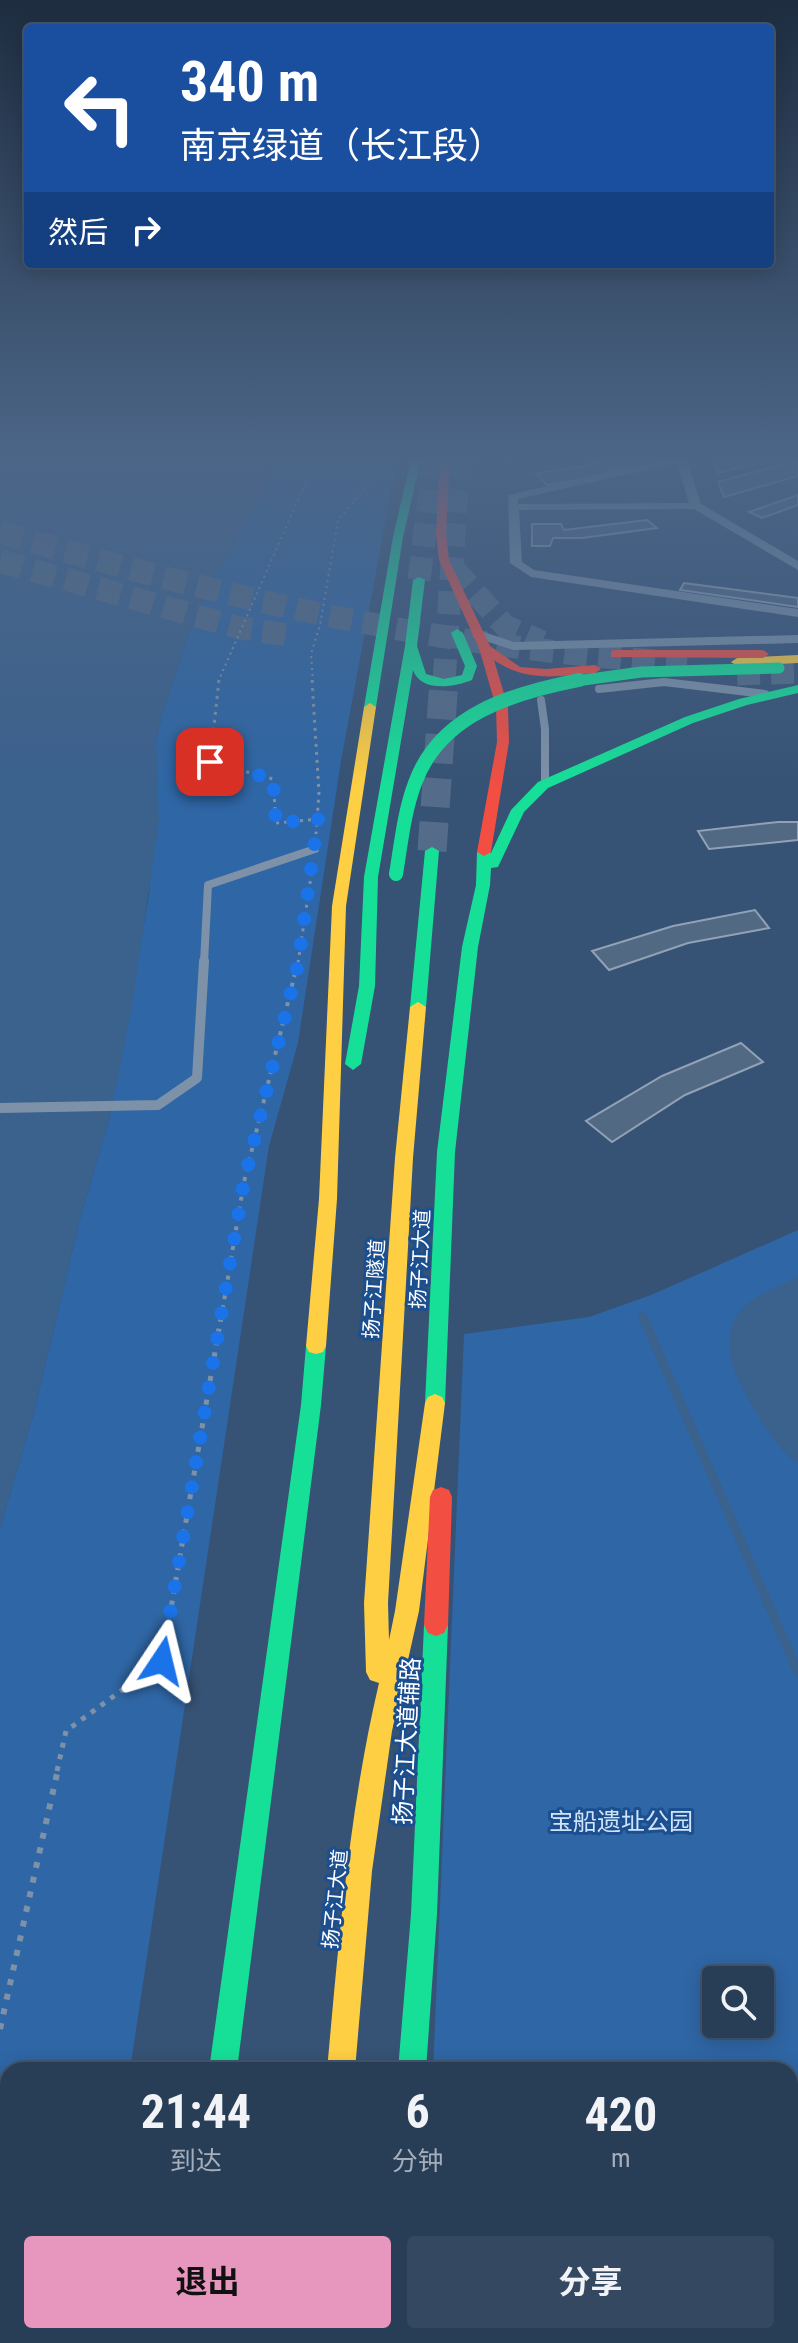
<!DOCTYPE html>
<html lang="zh">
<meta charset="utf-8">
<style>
body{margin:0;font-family:"Roboto Condensed","Noto Sans SC",sans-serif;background:#344961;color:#f1f3f6;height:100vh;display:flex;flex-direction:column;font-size:30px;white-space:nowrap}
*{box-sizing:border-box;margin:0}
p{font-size:26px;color:#a5aeba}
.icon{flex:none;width:44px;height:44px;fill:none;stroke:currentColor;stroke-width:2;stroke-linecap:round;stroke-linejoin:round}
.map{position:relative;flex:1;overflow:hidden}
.panel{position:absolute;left:0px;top:2062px;width:798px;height:282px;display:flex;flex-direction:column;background:#283e57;border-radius:24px 24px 0 0;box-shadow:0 4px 20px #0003,0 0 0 2px #44576d}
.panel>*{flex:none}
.top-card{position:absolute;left:24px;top:24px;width:750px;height:244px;border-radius:8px;box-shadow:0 4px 20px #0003,0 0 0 2px #44576d;background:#1a4fa0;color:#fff;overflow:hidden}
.fabs{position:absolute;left:702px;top:1966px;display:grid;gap:16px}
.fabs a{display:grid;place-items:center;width:72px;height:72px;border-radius:8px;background:#283e57;box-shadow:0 4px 20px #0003,0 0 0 2px #44576d;font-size:40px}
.pin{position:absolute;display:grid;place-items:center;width:68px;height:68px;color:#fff;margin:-34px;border-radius:16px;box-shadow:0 4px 12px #0006}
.me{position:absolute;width:88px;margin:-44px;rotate:10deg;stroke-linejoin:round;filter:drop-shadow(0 0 6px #0008)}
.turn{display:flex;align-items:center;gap:28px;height:168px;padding:0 24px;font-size:36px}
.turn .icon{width:104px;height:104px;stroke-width:2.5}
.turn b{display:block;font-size:56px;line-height:68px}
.then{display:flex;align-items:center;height:76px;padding:0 24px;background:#0003;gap:16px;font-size:30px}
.eta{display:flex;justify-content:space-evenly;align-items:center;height:136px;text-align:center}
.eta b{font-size:48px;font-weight:700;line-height:56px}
.action{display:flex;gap:16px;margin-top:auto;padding:16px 24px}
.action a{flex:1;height:92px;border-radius:8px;background:#e797bd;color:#111;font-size:32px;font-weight:700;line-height:92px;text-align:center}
.action a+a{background:#344961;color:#f1f3f6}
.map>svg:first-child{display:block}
.green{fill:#2f66a5;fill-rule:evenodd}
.water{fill:#3b618d}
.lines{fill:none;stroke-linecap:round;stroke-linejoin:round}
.stream-far1{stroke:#3b618d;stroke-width:7}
.stream{stroke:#3b618d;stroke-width:9}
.building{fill:#526984;stroke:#92a2b6;stroke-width:2}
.highway-tunnel-far1{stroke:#546c89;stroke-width:23;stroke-dasharray:23 11;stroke-linecap:butt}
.highway-tunnel{stroke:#546c89;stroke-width:29;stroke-dasharray:29 15;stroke-linecap:butt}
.path-far4{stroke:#7d92a8;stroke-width:2;stroke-dasharray:2 4;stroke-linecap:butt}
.path-far3{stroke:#7d92a8;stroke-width:3;stroke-dasharray:3 5;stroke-linecap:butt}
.path-far2{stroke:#7d92a8;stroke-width:4;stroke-dasharray:4 6;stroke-linecap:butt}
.path-far1{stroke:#7d92a8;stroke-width:5;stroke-dasharray:5 7;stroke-linecap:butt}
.path{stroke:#7d92a8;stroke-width:6;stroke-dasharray:6 9;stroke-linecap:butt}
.lane-far1{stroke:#7d92a8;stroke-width:8}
.lane{stroke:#7d92a8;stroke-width:10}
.street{fill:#7d92a8;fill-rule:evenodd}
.fast{fill:#16e098;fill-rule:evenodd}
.slow{fill:#ffcf43;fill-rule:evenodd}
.jam{fill:#f24e42;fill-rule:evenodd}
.fast-bridge-far1{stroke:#16e098;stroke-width:11}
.fast-bridge{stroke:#16e098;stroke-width:14}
.route{stroke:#1a73e8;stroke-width:14;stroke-dasharray:0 25.2}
.labels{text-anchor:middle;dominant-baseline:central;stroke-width:6;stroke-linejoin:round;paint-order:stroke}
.street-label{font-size:20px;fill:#fff;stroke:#1b4f8f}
.near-street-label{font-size:24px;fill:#fff;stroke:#1b4f8f}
.near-park-label{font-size:24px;fill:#cfe3fa;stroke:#1b4f8f}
</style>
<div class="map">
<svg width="798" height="2343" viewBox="0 0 798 2343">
<rect width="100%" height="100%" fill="#365274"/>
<g class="green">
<path d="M279 459H397L341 761 298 1043 269 1146 130 2070H8V2336H94L93 2343H0V1528L33 1416 79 1223 111 1112 149 895 156 741 162 715 189 633 215 576Z"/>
<path d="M798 1230V2343H416V2336H790V2070H433L464 1334 589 1317 651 1295ZM716 1980H760V2024H716Z"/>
</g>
<g class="water">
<path d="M0 459H279L215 576 189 633 162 715 156 741 159 822 131 1012 111 1112 79 1223 33 1416 0 1528Z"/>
<path d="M798 1277V1463C777 1453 741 1390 733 1366 729 1352 727 1330 736 1317 749 1296 777 1288 798 1277Z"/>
</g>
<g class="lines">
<path class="stream-far1" d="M642 1316 643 1319"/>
<path class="stream" d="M643 1317 798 1672"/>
</g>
<g class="building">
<path d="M609 459H650L588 478 547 485 536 473 579 467Z"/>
<path d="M717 459H769L719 473 713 460Z"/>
<path d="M798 460V476L724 497 718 482Z"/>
<path d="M798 495V505L762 518 749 512Z"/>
<path d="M647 520 657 528 582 538H553L550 546H532V524H561L564 530Z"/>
<path d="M684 583 798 598V607L680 590Z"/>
<path d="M778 822H798V840L709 849 698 831Z"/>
<path d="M755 910 769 928 688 943 609 970 592 951 673 926Z"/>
<path d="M741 1043 763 1062 685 1095 612 1142 586 1121 662 1076Z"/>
</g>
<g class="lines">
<g class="highway-tunnel-far1">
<path d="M0 532C231 600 445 649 687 663"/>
<path d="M0 561 240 628 294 636"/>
<path d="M453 568 505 626 542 642"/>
<path d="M419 580 434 459"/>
<path d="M737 674 798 672"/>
<path d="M444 682 457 490 463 459"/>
</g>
<path class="highway-tunnel" d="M432 851 444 680"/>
<g class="path-far4">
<path d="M218 682 316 459"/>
<path d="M313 682 311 654 320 625 338 520 377 474 381 459"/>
</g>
<g class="path-far3">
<path d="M219 680 210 762 273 779 276 823 318 819"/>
<path d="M312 680 319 792 316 834"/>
<path d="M298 963 313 863"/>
</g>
<path class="path-far2" d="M221 1319 244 1182 298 961"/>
<path class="path-far1" d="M57 1771 66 1731 162 1661 221 1317"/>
<path class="path" d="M0 2029 58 1769"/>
<g class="lane-far1">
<path d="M599 689 664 682 765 694"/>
<path d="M541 700 545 729V784"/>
<path d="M204 963 208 885 315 849"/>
</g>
<path class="lane" d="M0 1108 158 1105 197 1078 204 961"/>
<g class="street">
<path d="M667 459H687L701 504 798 561V570L694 509 519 510 522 562 534 570 798 609V617L531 577 510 563 508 495ZM677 463 689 503 518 504V499Z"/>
<path d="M478 630 514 642 798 635V643L513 650 473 637V631Z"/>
</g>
<g class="fast">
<path d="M411 459H421L403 537 376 707 370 711 364 707 393 537Z"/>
<path d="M419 577 425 580 417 646 426 674 444 679 462 675 465 666 451 633 457 629 463 633 477 666 472 680C455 687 421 693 413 670L378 877 375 986 361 1064 353 1070 345 1064 359 986 364 877 405 646 413 580Z"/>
<path d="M798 685V693L747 705 693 723 548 788 524 812 498 867 491 868 490 885 478 947 455 1152 445 1403 442 1409 435 1412 428 1409 425 1403 437 1152 462 947 476 885 477 852 484 848 491 853 511 810 538 782 685 717 739 699Z"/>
<path d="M432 847 439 851 426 1007 418 1012 410 1007 425 851Z"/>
<path d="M316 1338 323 1340 326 1346 321 1405 237 2070H209L301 1405 306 1346 309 1340Z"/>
<path d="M436 1614 444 1617 448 1625 437 1914 426 2070H398L411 1914 424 1625 428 1617Z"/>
<path d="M142 2336H174L173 2343H141Z"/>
<rect x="183" y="2336" width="32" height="7"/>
<path d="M298 2336H330L329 2343H297Z"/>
</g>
<g class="slow">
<path d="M798 655V663L737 666 731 662 737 658Z"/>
<path d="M370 703 376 707 346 906 337 1199 326 1346 323 1352 316 1354 309 1352 306 1346 319 1199 332 906 364 707Z"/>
<path d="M418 1002 426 1007 413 1158 388 1603 389 1640 395 1611 425 1403 428 1397 435 1394 442 1397 445 1403 419 1611 392 1731 372 1871 355 2070H327C339 1940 349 1810 379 1683L370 1680 366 1672 364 1603 395 1158 410 1007Z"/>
</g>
<g class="jam">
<path d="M440 459H450L446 534 449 560 490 646 520 667 546 669 595 665 601 669 595 673C557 676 527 683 494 660L508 707 509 742 491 852 484 856 477 852 497 742 496 707 479 648 439 560 436 534Z"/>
<path d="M615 650H763L769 654 763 658 611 657V651Z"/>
<path d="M441 1487 449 1490 452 1497 448 1625 444 1633 436 1636 428 1633 424 1625 430 1497 433 1490Z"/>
<rect x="368" y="2336" width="32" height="7"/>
</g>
<path class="fast-bridge-far1" d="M569 682 641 672 779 668"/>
<path class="fast-bridge" d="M396 874C401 844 404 812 415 783 440 714 513 693 579 680"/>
</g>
<linearGradient id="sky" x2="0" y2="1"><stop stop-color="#1e2d40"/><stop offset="0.58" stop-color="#4c6688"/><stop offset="1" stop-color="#4c6688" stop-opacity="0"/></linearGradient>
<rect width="798" height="787" fill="url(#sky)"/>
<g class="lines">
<path class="route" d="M162 1661 244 1182 298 964 318 819 276 823 273 779 210 762"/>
</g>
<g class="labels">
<g class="street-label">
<text transform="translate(420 1259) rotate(-87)">扬子江大道</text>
<text transform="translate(374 1289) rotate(-86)">扬子江隧道</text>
<text transform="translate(335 1899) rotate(-84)">扬子江大道</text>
</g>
<g class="near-street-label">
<text transform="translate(407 1741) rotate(-87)">扬子江大道辅路</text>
</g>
<g class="near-park-label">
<text x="621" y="1822">宝船遗址公园</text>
</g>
</g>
</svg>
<div class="fabs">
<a><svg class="icon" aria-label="search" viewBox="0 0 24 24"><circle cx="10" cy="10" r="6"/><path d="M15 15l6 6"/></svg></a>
</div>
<div class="pin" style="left:210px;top:762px;background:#d93025"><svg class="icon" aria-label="arrive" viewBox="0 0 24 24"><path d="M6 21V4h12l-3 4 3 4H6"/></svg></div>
<svg class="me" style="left:162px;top:1661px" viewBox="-20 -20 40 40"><path d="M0-17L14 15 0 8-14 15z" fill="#1a73e8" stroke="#fff" stroke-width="4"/></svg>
<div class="top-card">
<div class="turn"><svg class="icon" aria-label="left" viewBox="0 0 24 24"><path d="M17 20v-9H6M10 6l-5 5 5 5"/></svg><div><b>340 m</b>南京绿道（长江段）</div></div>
<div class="then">然后<svg class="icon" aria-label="right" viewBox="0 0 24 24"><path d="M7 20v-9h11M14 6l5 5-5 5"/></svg></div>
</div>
<section class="panel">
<div class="eta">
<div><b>21:44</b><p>到达</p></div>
<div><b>6</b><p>分钟</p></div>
<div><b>420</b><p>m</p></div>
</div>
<div class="action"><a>退出</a><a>分享</a></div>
</section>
</div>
